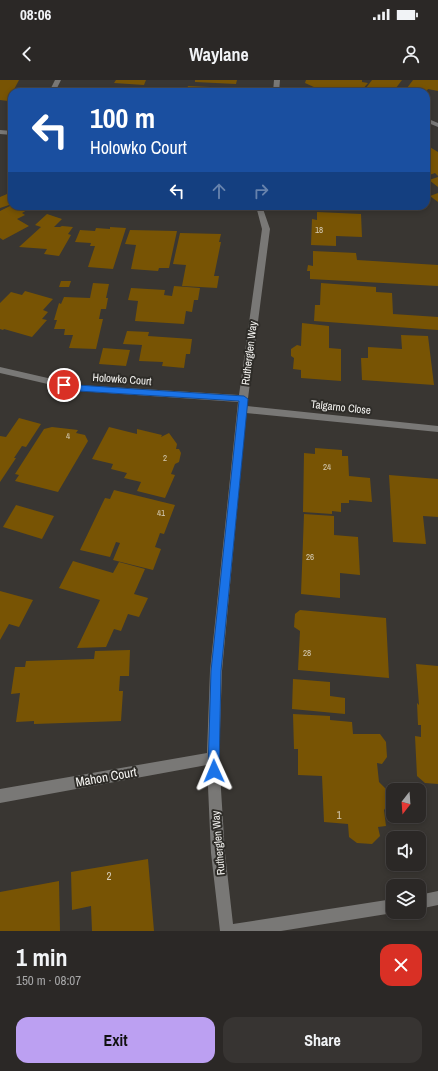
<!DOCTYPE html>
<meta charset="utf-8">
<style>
body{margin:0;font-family:"Archivo Narrow",sans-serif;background:#373432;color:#f1f3f6;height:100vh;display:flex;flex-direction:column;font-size:15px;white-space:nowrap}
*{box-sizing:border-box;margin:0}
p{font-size:13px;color:#a6a6a7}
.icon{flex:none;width:22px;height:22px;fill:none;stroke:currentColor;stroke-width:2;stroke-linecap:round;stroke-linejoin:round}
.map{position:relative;height:851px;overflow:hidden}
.side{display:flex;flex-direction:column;background:#2b2826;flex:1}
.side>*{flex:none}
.guide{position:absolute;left:8px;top:8px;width:422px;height:122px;border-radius:12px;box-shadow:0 2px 6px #0003,0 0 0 1px #474443;background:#1a4fa0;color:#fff;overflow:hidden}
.needle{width:26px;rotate:197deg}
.fabs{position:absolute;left:386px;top:703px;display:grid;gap:8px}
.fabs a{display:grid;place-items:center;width:40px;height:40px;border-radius:8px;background:#2b2826;box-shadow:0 2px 6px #0003,0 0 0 1px #474443;font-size:20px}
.pin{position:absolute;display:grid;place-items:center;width:34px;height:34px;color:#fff;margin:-17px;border:2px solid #fff;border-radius:50%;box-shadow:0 1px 4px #0007}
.me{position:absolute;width:44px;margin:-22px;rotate:359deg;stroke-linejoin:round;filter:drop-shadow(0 0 3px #0008)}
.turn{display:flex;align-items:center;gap:14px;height:84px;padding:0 16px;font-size:18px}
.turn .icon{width:52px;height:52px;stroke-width:2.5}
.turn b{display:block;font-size:28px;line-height:34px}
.lanes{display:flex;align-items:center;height:38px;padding:0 16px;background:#0003;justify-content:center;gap:20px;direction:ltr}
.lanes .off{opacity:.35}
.round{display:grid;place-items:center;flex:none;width:42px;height:42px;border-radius:12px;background:#373432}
.head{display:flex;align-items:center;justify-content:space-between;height:68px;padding:0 16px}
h1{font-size:24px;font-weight:700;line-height:30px}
.button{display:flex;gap:8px;margin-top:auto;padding:8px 16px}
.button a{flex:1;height:46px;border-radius:12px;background:#bca0f2;color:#111;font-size:16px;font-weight:700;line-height:46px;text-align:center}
.button a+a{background:#373432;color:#f1f3f6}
.status{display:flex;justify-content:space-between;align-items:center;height:28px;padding:0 20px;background:#2b2826;direction:ltr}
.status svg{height:11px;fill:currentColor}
header{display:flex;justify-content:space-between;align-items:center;height:52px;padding:0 16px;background:#2b2826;font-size:18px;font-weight:700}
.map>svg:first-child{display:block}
.building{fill:#785404}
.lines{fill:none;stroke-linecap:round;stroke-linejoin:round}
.minor{fill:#797876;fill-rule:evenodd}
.route{fill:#1a73e8;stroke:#114b97}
.labels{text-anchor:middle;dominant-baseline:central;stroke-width:4;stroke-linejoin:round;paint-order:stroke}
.number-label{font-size:9px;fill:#d6ccb6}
.street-label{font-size:11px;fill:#f5f4f1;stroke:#2e2c28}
.near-number-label{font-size:11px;fill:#d6ccb6}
.near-street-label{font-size:13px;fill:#f5f4f1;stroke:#2e2c28}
</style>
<div class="status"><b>08:06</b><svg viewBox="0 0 49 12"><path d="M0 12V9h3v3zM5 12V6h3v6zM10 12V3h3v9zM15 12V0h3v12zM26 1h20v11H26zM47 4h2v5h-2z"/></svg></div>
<header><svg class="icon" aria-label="back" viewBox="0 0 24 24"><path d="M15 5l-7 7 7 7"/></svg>Waylane<svg class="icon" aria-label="person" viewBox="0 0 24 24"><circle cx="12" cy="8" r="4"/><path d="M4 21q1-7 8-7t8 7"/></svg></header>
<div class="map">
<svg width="438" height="851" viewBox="0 0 438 851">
<rect width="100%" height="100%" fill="#393632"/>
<g class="building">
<path d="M0 0H19L8 21 0 20Z"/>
<path d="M116 0H146L144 5 114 3Z"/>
<path d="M195 0H237L236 4 195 2Z"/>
<path d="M306 0H362V2L368 3 362 10 316 8 305 3Z"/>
<path d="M372 0H402L393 12 366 8Z"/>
<path d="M413 0H438V11L428 9 426 12H404Z"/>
<path d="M188 6 233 8 232 12H186Z"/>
<path d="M111 7 125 8 123 10 131 11V12H109Z"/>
<path d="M426 66H428L438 72V96L435 93 426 96Z"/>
<path d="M438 97V107L429 100Z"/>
<path d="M438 113V122L430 116Z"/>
<path d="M7 114 12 116V124L0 128V117Z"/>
<path d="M12 125V126L32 127 22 133 25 135 17 139 29 146 3 160 0 158V131Z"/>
<path d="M313 126H370V131L313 127Z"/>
<path d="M317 132 361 134 362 157 336 156V166L311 165 312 139 317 140Z"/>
<path d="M47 134 62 139 54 147H60L62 146 73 147 68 154 71 155 59 176 44 174 47 169 19 167 41 147 35 145Z"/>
<path d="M110 147 126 148 113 189 88 187 95 166H90L91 163 75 162 80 150 95 151 96 148 110 149Z"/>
<path d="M130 150 177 151 169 188H159L158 191 131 189 136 165 125 164Z"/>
<path d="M180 153 221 154 219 162H221L214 196H219L217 208 182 206 186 185 173 184Z"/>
<path d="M313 171 356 173 357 180 438 185V206L310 199V191H307L308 185 313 186Z"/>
<path d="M61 201H71L69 207H59Z"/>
<path d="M93 203 109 204 106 218H108L106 229H101L99 239H103L96 269 69 268 73 255H64L65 249H54L57 240H54L59 223 61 224 64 217 90 218Z"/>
<path d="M321 203 376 207V212L392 213 393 234 438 237V250L314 241 315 225H320Z"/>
<path d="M174 206 200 208 198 220H194L192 232 186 231 184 244 135 241 138 221 128 220 131 208 165 210 164 215 172 216Z"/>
<path d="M25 211 53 219 43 230 48 232 42 239 47 240 32 257 4 249 3 250 0 249V223L11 212 22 215Z"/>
<path d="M302 243 329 246V268L341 269V301L301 298V290L293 289 294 278 291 276V269L297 265 301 266Z"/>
<path d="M127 251 149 252 148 256 192 259 190 274H186L184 288 162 286 163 282 139 281 142 265 123 264Z"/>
<path d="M401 255 428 256 434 305 362 300 361 278H368V267L402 269Z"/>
<path d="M103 268 130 270 126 286 99 284Z"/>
<path d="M19 338 41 344 26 367 22 366 14 378H16L0 402V356L6 357Z"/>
<path d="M52 347 78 350 76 353 85 355 88 361 58 412 15 401 19 395 15 394 44 349Z"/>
<path d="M109 347 137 354V349L162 355 161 357 169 353 177 364 176 369H179L181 373 179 382 175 384 171 394 175 395 165 418 137 411 141 402 124 398 127 393 111 389 113 384 92 379Z"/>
<path d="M315 368 342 370V376H348L349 396 370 398 372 422 349 420V423H341V432L332 431V434L303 432 304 373 315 374Z"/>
<path d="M389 395 438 399V437L423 436 426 464 393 462Z"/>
<path d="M114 410 175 425 164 454 160 453 155 467 161 469 153 490 113 480 120 463 116 462 110 477 80 470 105 418 110 419Z"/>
<path d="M16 425 54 436 42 459 3 447Z"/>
<path d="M304 434 334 436V455L358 457 360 495 340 493V518L301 514Z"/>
<path d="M73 481 113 493 119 482 145 489 134 514 148 518 139 537 128 534 121 551 114 549 106 567 77 568 100 520 59 508Z"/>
<path d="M0 511 33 520 19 547 9 544 0 560Z"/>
<path d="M300 530 386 538 389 598 298 590 300 551 294 547 295 534Z"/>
<path d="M130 570 129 596H120L119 611H123L121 641 34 644V641L16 642 20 613 11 614 15 587H25L26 581 94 579 95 571Z"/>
<path d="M416 584 438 586V704L425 703 417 696 415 656 421 657V645H418L417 623 419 625Z"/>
<path d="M293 599 330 602V616L345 618V634L292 629Z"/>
<path d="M293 634 330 636V640L352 642 353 654H380L386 662 387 677 382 684 377 683 379 702 388 711 389 723 384 730 386 746 378 747 380 756 372 764 357 763 349 757 348 744 324 742 322 696 298 695V669H294Z"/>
<path d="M148 779 154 851H92L91 826 72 830 71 792Z"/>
<path d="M59 801 60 851H0V812Z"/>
</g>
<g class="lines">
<g class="minor">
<path d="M55 0H61L55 12H49Z"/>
<path d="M274 0H280L279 12H273Z"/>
<path d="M426 38 438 43V47L426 42Z"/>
<path d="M0 50 12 51V55L0 54Z"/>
<path d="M216 126H262L270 149 247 326 438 346V352L246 333 222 591 219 678 225 773 233 844 393 819V832H396L393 833 281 851H220L211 773 207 685 0 723V709L207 673 210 591 238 322 78 311 0 293V287L78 305 239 315 262 149 257 130 219 128Z"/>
<path d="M438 811V825L419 829V815Z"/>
</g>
</g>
<path class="route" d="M64 302 78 305 135 309 244 316 248 319 221 591 219 691 218 695 214 697 209 695 208 691 211 591 239 321 78 311 61 307V303Z"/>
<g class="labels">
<g class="number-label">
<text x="319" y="150">18</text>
<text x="68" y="356">4</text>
<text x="165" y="378">2</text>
<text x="327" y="387">24</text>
<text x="161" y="433">41</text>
<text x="310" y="477">26</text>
<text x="307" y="573">28</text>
</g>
<g class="street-label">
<text transform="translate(249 273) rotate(-83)">Rutherglen Way</text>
<text transform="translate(122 299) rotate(4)">Holowko Court</text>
<text transform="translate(341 327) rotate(6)">Talgarno Close</text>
<text transform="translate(218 763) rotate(-95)">Rutherglen Way</text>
</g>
<g class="near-number-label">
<text x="339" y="735">1</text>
<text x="109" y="796">2</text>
</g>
<g class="near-street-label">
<text transform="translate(106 697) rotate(-10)">Mahon Court</text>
</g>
</g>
</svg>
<div class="fabs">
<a><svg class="needle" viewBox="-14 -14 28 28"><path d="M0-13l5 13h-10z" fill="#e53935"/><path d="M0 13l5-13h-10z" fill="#a6a6a7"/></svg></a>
<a><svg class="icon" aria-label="sound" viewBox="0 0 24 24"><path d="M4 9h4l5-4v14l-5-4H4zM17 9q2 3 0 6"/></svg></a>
<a><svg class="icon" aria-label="layers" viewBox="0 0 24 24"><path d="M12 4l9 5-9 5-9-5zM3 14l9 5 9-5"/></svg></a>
</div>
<div class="pin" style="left:64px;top:305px;background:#d93025"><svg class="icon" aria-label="arrive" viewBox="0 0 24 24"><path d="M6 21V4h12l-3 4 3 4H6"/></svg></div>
<svg class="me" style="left:214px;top:691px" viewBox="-20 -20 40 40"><path d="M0-17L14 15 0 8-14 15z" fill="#1a73e8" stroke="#fff" stroke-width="4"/></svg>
<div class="guide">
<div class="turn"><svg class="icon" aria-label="left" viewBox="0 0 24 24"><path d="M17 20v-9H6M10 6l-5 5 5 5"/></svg><div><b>100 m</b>Holowko Court</div></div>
<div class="lanes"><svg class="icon" aria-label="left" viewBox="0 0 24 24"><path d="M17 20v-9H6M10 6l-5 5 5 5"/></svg><svg class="icon off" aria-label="ahead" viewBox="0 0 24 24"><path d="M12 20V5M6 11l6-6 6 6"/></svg><svg class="icon off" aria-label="right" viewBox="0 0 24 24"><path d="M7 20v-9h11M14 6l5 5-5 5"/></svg></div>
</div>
</div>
<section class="side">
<div class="head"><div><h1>1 min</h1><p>150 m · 08:07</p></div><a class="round" style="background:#d93025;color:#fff"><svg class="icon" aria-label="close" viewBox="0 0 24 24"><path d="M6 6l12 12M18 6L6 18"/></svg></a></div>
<div class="button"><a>Exit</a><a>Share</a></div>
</section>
